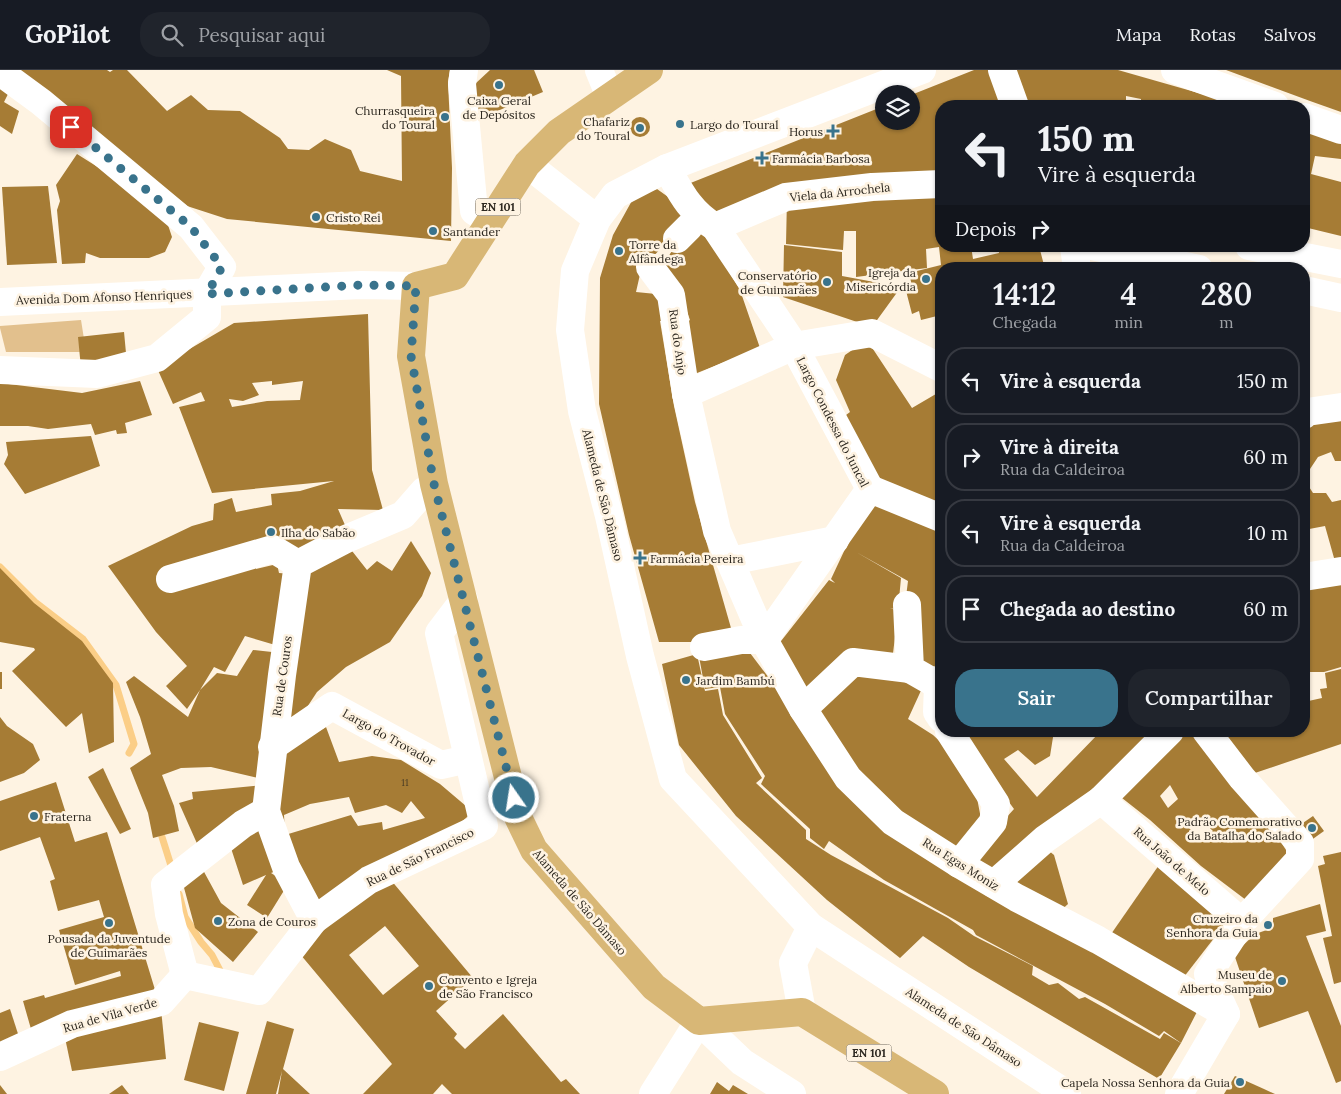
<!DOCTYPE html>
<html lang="pt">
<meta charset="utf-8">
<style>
body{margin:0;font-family:Lora,serif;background:#20242c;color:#f1f3f6;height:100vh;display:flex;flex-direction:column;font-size:19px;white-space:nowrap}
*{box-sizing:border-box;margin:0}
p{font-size:16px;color:#9ea1a6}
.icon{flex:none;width:28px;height:28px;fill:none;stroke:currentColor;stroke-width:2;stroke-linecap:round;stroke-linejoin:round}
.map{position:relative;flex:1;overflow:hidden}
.sheet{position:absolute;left:935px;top:192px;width:375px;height:475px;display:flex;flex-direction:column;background:#171b24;border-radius:20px;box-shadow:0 1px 4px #0004}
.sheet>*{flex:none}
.top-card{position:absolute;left:935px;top:30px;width:375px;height:152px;border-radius:20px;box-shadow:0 1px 4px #0004;background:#171b24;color:#f1f3f6;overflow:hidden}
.fabs{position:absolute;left:875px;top:15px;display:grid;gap:10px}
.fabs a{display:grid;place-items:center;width:45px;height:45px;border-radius:50%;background:#171b24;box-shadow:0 1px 4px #0004;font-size:25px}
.pin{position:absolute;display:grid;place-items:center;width:42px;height:42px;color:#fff;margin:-21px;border-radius:10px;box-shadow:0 2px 8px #0006}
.me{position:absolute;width:55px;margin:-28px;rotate:347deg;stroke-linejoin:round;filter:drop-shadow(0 0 4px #0008)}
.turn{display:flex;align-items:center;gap:18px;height:105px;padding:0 20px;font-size:22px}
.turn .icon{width:65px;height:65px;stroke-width:2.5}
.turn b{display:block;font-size:35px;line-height:42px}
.then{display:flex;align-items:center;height:48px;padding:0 20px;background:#0003;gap:10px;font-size:19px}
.eta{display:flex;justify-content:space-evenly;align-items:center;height:85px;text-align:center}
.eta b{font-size:30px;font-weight:600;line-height:35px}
.primary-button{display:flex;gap:10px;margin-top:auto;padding:10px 20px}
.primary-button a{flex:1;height:58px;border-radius:20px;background:#39738c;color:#fff;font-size:20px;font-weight:600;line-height:58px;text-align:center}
.primary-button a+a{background:#20242c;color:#f1f3f6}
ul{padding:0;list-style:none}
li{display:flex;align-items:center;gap:15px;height:68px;margin:0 10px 8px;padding:0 10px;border:2px solid #363941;border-radius:20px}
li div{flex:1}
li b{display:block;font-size:19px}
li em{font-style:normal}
header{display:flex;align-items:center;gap:30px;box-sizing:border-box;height:70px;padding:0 25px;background:#171b24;border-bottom:1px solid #363941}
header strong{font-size:24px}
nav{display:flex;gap:28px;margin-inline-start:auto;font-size:18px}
.search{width:350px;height:45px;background:#20242c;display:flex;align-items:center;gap:12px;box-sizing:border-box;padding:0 18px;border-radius:20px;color:#9ea1a6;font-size:19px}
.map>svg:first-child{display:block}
.green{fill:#e2c08d}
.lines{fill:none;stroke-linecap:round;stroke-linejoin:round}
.stream{stroke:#fbce87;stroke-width:7}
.building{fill:#a67c35;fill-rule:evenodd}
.minor{stroke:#fff;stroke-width:28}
.major{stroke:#d8b776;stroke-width:28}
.route{stroke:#39738c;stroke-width:9;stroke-dasharray:0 16.2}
.poi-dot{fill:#39738c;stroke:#fef3e2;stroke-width:2}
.labels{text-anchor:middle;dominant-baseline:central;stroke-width:5;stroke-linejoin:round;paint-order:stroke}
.number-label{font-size:10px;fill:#4b3d25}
.shield{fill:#fef3e2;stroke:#6c655a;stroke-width:1}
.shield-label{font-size:11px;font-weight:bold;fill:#2d2820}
.poi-label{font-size:12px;fill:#2d2820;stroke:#fef3e2;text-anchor:start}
.street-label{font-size:12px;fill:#2d2820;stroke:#fef3e2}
</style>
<header>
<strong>GoPilot</strong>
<div class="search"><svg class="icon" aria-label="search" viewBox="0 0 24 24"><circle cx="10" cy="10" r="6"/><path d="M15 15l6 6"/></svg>Pesquisar aqui</div>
<nav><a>Mapa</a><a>Rotas</a><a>Salvos</a></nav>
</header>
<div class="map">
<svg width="1341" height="1024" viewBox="0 0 1341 1024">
<rect width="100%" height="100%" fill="#fef3e2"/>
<path class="green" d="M81 250 86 282H6L0 258V256Z"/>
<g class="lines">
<g class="stream">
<path d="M0 497 35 532 83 569 116 615 134 674 129 683"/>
<path d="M162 767 173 802"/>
<path d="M179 824 185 847 201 872 212 885 223 906"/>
</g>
</g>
<g class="building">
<path d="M17 0H107L110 2 113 0H127L167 41 191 25 208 40 240 41 280 68 288 79 309 80 325 69 351 80 360 101 402 111 401 6 387 0H450L448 12 452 98 451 171 227 149 187 136Z"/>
<path d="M490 0H534L543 22 478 49 475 14Z"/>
<path d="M974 0H993L1008 36H941V113L713 152 683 116 884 36V51H911V25Z"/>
<path d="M1013 0H1118L1244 36H1141V29L1126 26V36H1017Z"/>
<path d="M1226 0H1341V42L1310 31Z"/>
<path d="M0 12 11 18 4 32 19 41 12 64 0 56Z"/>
<circle cx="640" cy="57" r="10"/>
<path d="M1304 58 1341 71V89L1315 86 1311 104 1341 112V166L1304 157Z"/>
<path d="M77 84 104 101 167 152 172 167 165 182 149 188H100L86 183 85 193 62 194 57 140 60 131 56 115Z"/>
<path d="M48 116 57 193 7 195 2 117Z"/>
<path d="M941 118V176H971L973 189 999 183 998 176H1039L1045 199H941V245L921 250 919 241 912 244 905 217 912 216 909 203 941 195 939 177 926 179 927 198 856 207V161H844L843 180 786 174 787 128Z"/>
<path d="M657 119 692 144 641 200 636 222 666 225 669 251H660L674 336 695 432 733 565 701 572H659L629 465 599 334 600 208 613 165 634 127Z"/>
<path d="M701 155 740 220 760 278 692 305 683 256 690 250 679 219 663 194 679 171Z"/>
<path d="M784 175 842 182V206L901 217 872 257 783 227Z"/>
<path d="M368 244 372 400 383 440 338 439 348 462 297 488 257 491 256 499 277 494 279 503 291 504 282 577 245 566 225 602 214 597 200 620 217 603 237 606 253 580 281 583 258 708 211 697 181 698 162 705 174 736 179 761 153 768 148 743 130 698 151 684 140 647 126 612 134 606 188 647 200 620 187 639 166 616 187 596 156 562 108 496 192 456 213 450 214 434 232 428 236 442 272 435 271 424 300 421 334 411 212 423 179 337 205 331 201 322 173 334 157 298 234 253ZM272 311V315L303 311 300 330 267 331 232 337 229 329 243 331 259 325 252 313Z"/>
<path d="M124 262 127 294 81 298 78 267Z"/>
<path d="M867 270 912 338 941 321V443L882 416 842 348 850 342 836 310 845 285Z"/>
<path d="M140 311 152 345 125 353 127 363 117 364 116 360 95 365 91 354 48 359 28 356H0V313L82 323Z"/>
<path d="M1341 343V391H1335L1331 382 1318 387 1304 408V356Z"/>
<path d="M91 366 100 396 25 424 4 394 8 385 6 372Z"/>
<path d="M1304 409 1313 423H1326L1332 432 1341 430V495H1336L1325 456 1304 460Z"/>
<path d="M875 426 941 456V595L921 599 906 527 908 511 856 482 901 508 898 540 890 538 898 541 892 592 852 587 804 634 774 580 829 510 835 513 831 509 846 477Z"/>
<path d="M411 471 431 503 422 526 390 572 346 597 317 622 296 654 283 644 302 498 345 472 367 500 377 491 392 501Z"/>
<path d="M0 498 34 533 82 571 113 613 114 672 89 683 82 643 66 657 12 601 35 580 34 578 0 572Z"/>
<path d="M1341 503V597L1324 602H1304V508Z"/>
<path d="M747 579 794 641 831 702 1201 934 1181 973 1164 961 1159 966 1105 934 976 865 973 860 884 810 829 771 824 779 810 768V759L761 714 765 706 725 644 720 617 705 619 698 581Z"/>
<path d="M697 584 705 621 718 619 723 645 762 708 756 713 806 760V769L831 785 948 848 974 866 1033 896 1032 905 1049 915 1058 913 1079 929 1085 927 1160 969 1164 963 1181 973 1159 1009 969 897 923 866 900 888 827 830 736 746 679 675 662 594Z"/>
<path d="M856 597 924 614 908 649 933 665 948 679 977 728 982 754 953 784 900 748 857 702 811 635Z"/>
<path d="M1341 599V674L1246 706 1215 661H1304V632L1322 628 1320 619 1327 618 1325 603Z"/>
<rect x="0" y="602" width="2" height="17"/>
<path d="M0 647 7 656 33 674 40 690 24 703 0 712Z"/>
<path d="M326 657 339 692 372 686 401 690 440 714 473 742 434 775 313 833 279 761 282 683ZM349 727 355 743 386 735 402 743 411 731 425 748 383 760 382 752 358 756 351 745 285 765 284 745 310 734Z"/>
<path d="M962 661H1054L1050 686 1035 695 1018 680 1004 689 1037 727 1101 661H1160L993 810 967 791 1014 739 987 702Z"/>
<path d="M1175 661H1195L1239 709 1288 783 1246 830 1201 796 1150 750 1122 728ZM1170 715 1178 729 1168 738 1160 726ZM1197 746 1213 761 1203 772 1187 756Z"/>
<path d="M103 698 131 759 120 764 88 707Z"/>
<path d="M56 712 75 772 107 762 156 923 31 959 23 931 44 925 45 928 121 906 120 901 75 915 59 860 104 847 99 830 58 841 50 811 55 809 40 767 0 781V731Z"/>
<path d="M263 715 262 737 199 778 179 733 193 729 192 722Z"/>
<path d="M1313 746 1324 761 1310 771 1300 755Z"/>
<path d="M266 751 283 798 271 803 288 814 267 848 247 835 266 805 243 815 229 772Z"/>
<path d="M1043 776 1054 785 1068 834 1057 844 1002 811Z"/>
<path d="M1341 782V912L1334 914 1323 868 1332 866 1318 796 1325 794 1323 786Z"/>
<path d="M1159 795 1225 854 1180 912 1109 867Z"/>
<path d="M203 800 221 833 258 862 233 892 195 858 183 814Z"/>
<path d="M385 803 473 908 436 941 457 964 454 968 465 979 503 944 561 1012 566 1009 580 1024H452L442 1014 433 1024H363L392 994 295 878ZM385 856 419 896 383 925 349 885Z"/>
<path d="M1320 834 1326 861 1306 866 1341 956V1011L1336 1013 1308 941 1259 958 1234 884 1255 864 1273 858V848Z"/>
<path d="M10 939 20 970 0 978V943Z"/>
<path d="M161 939 166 989 72 1001 64 963Z"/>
<path d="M267 951 294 959 283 999 310 1024H278L282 1001 276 1024H246Z"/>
<path d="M199 952 239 962 224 1021 184 1010Z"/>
<path d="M1235 1006 1264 1019 1275 1024H1224Z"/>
<path d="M717 1012 729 1021 733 1015 748 1024H710Z"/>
<path d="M0 1015 7 1024H0Z"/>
<path d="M122 1015 129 1024H109Z"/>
</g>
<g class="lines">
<g class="minor">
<path d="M464 0 462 14 474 141 489 151"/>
<path d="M599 0 610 27"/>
<path d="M922 0 667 98 615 125 597 149 575 201 570 260 582 341 609 446 640 586 673 709 811 857 1067 1024"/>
<path d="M1002 0 1015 36"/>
<path d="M1175 0 1275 36"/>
<path d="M0 2 41 32 191 157 222 197 207 223V247L157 288 97 304 0 300"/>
<path d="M1304 47 1341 60"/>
<path d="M527 94 597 149"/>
<path d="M667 98C681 123 690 142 715 157L790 269 870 419 764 570"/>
<path d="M715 157 786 127 872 117 941 114"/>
<path d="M677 169 689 157"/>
<path d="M1074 176 1077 199"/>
<path d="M1092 176 1199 199"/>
<path d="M1249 176 1341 194"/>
<path d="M650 197 671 225 686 324"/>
<path d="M1304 220 1341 228"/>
<path d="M0 232 361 215 416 216"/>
<path d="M941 298 872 263 794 276 686 324 717 461 764 570 803 639 848 708 893 752 959 794 1017 828 1098 870 1226 944"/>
<path d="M1304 345 1307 342 1341 337"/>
<path d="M870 419 941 448"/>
<path d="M730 491 835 470"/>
<path d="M1304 507 1341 501"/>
<path d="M170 509 273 479 298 494"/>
<path d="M907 535 910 599 938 615"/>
<path d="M704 577 741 570H764"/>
<path d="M941 613 938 615 937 642 941 648"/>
<path d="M803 639 853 592 910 599"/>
<path d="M949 661 996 734 993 752 959 794"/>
<path d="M272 677 332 636 441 695 468 689"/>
<path d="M1101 730 1242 852"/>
<path d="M994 814 1045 769 1101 730 1170 661"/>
<path d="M314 850 286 797 266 741 282 605 298 494 346 469 403 445 424 421"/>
<path d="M185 905 259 921 314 850 369 810 484 756 439 563 464 530"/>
<path d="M185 905 169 844 165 815 243 754 266 741"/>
<path d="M802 942 793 893 811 857"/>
<path d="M0 987 72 954 161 932 185 905"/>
<path d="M653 1024 699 951 742 992 792 1024"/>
<path d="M1179 1024 1226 944 1208 904 1242 852 1300 789V773L1242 708 1206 661"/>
</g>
<path class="major" d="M649 0 559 62 527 94 455 206 416 216 411 286 434 414 518 747 534 780 654 917 699 951 802 942 935 1024"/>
</g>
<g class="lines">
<path class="route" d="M71 57 191 157 222 197 207 224 361 215 416 216 411 286 434 414 514 728"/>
</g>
<g class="poi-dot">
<circle cx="499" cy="15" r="5"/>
<circle cx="445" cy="47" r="5"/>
<circle cx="680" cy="54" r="5"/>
<circle cx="640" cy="58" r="5"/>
<path d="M830.5 53.5h5v5h5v5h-5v5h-5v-5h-5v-5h5z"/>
<path d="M759.5 80.5h5v5h5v5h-5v5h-5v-5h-5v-5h5z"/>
<circle cx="316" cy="147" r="5"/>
<circle cx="433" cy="161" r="5"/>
<circle cx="619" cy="181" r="5"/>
<circle cx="926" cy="209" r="5"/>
<circle cx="827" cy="212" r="5"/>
<circle cx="271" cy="462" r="5"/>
<path d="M637.5 480.5h5v5h5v5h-5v5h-5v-5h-5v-5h5z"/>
<circle cx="686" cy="610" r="5"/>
<circle cx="34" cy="746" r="5"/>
<circle cx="1312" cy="758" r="5"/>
<circle cx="218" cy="851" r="5"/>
<circle cx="109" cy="853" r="5"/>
<circle cx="1268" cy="855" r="5"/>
<circle cx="1282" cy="911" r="5"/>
<circle cx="429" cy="916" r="5"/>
<circle cx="1240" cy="1012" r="5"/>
</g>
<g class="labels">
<g class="number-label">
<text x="405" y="712">11</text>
</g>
<g class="shield">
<rect x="475.5" y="128.5" width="45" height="17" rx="4"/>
<rect x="846.5" y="974.5" width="45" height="17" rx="4"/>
</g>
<g class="shield-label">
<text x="498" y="137">EN 101</text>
<text x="869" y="983">EN 101</text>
</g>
<g class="poi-label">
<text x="499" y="30" text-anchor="middle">Caixa Geral<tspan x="499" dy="14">de Depósitos</tspan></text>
<text x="435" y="40" text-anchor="end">Churrasqueira<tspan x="435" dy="14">do Toural</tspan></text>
<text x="630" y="51" text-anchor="end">Chafariz<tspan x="630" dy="14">do Toural</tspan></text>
<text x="690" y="54">Largo do Toural</text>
<text x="823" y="61" text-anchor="end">Horus</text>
<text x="772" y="88">Farmácia Barbosa</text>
<text x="326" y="147">Cristo Rei</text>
<text x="443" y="161">Santander</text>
<text x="629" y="174">Torre da<tspan x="629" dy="14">Alfândega</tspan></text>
<text x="916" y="202" text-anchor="end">Igreja da<tspan x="916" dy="14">Misericórdia</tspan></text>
<text x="817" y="205" text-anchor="end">Conservatório<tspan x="817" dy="14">de Guimarães</tspan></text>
<text x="281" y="462">Ilha do Sabão</text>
<text x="650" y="488">Farmácia Pereira</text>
<text x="696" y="610">Jardim Bambú</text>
<text x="44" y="746">Fraterna</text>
<text x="1302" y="751" text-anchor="end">Padrão Comemorativo<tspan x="1302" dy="14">da Batalha do Salado</tspan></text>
<text x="1258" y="848" text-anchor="end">Cruzeiro da<tspan x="1258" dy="14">Senhora da Guia</tspan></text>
<text x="228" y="851">Zona de Couros</text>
<text x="109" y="868" text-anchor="middle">Pousada da Juventude<tspan x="109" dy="14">de Guimarães</tspan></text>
<text x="1272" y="904" text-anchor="end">Museu de<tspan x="1272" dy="14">Alberto Sampaio</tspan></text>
<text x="439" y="909">Convento e Igreja<tspan x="439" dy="14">de São Francisco</tspan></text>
<text x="1230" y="1012" text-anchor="end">Capela Nossa Senhora da Guia</text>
</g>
<g class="street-label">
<text transform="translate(840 122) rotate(-6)">Viela da Arrochela</text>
<text transform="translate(104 227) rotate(-2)">Avenida Dom Afonso Henriques</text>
<text transform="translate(678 272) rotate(82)">Rua do Anjo</text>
<text transform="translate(833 352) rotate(63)">Largo Condessa do Juncal</text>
<text transform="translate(603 425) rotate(76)">Alameda de São Dâmaso</text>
<text transform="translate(282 606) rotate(-82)">Rua de Couros</text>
<text transform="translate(389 667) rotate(29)">Largo do Trovador</text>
<text transform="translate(420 787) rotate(-26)">Rua de São Francisco</text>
<text transform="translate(1172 791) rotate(41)">Rua João de Melo</text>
<text transform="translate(961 794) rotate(32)">Rua Egas Moniz</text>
<text transform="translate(580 832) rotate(49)">Alameda de São Dâmaso</text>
<text transform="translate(110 945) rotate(-16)">Rua de Vila Verde</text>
<text transform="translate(964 957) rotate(33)">Alameda de São Dâmaso</text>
</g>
</g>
</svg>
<div class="fabs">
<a><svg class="icon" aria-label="layers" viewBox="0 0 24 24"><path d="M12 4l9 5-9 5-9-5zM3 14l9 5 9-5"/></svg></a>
</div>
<div class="pin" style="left:71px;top:57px;background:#d93025"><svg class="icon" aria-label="arrive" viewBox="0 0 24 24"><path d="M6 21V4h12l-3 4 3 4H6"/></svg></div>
<svg class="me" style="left:514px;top:728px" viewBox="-20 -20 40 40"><circle r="17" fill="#39738c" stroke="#fff" stroke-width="3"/><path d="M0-11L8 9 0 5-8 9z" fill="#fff"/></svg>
<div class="top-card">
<div class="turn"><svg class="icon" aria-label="left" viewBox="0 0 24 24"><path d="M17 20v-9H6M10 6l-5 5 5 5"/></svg><div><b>150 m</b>Vire à esquerda</div></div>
<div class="then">Depois<svg class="icon" aria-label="right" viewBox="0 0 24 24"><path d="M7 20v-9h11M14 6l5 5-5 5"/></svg></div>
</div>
<section class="sheet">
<div class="eta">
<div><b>14:12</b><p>Chegada</p></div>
<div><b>4</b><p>min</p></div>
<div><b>280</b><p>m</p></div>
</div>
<ul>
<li><svg class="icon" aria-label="left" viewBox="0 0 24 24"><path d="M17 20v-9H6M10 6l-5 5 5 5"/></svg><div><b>Vire à esquerda</b></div><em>150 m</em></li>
<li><svg class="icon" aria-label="right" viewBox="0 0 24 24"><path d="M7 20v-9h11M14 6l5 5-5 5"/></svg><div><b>Vire à direita</b><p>Rua da Caldeiroa</p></div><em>60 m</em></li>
<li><svg class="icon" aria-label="left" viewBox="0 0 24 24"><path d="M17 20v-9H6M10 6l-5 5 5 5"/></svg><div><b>Vire à esquerda</b><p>Rua da Caldeiroa</p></div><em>10 m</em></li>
<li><svg class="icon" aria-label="arrive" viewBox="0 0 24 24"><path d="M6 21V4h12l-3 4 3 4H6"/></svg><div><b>Chegada ao destino</b></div><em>60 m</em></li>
</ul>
<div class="primary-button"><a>Sair</a><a>Compartilhar</a></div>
</section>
</div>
